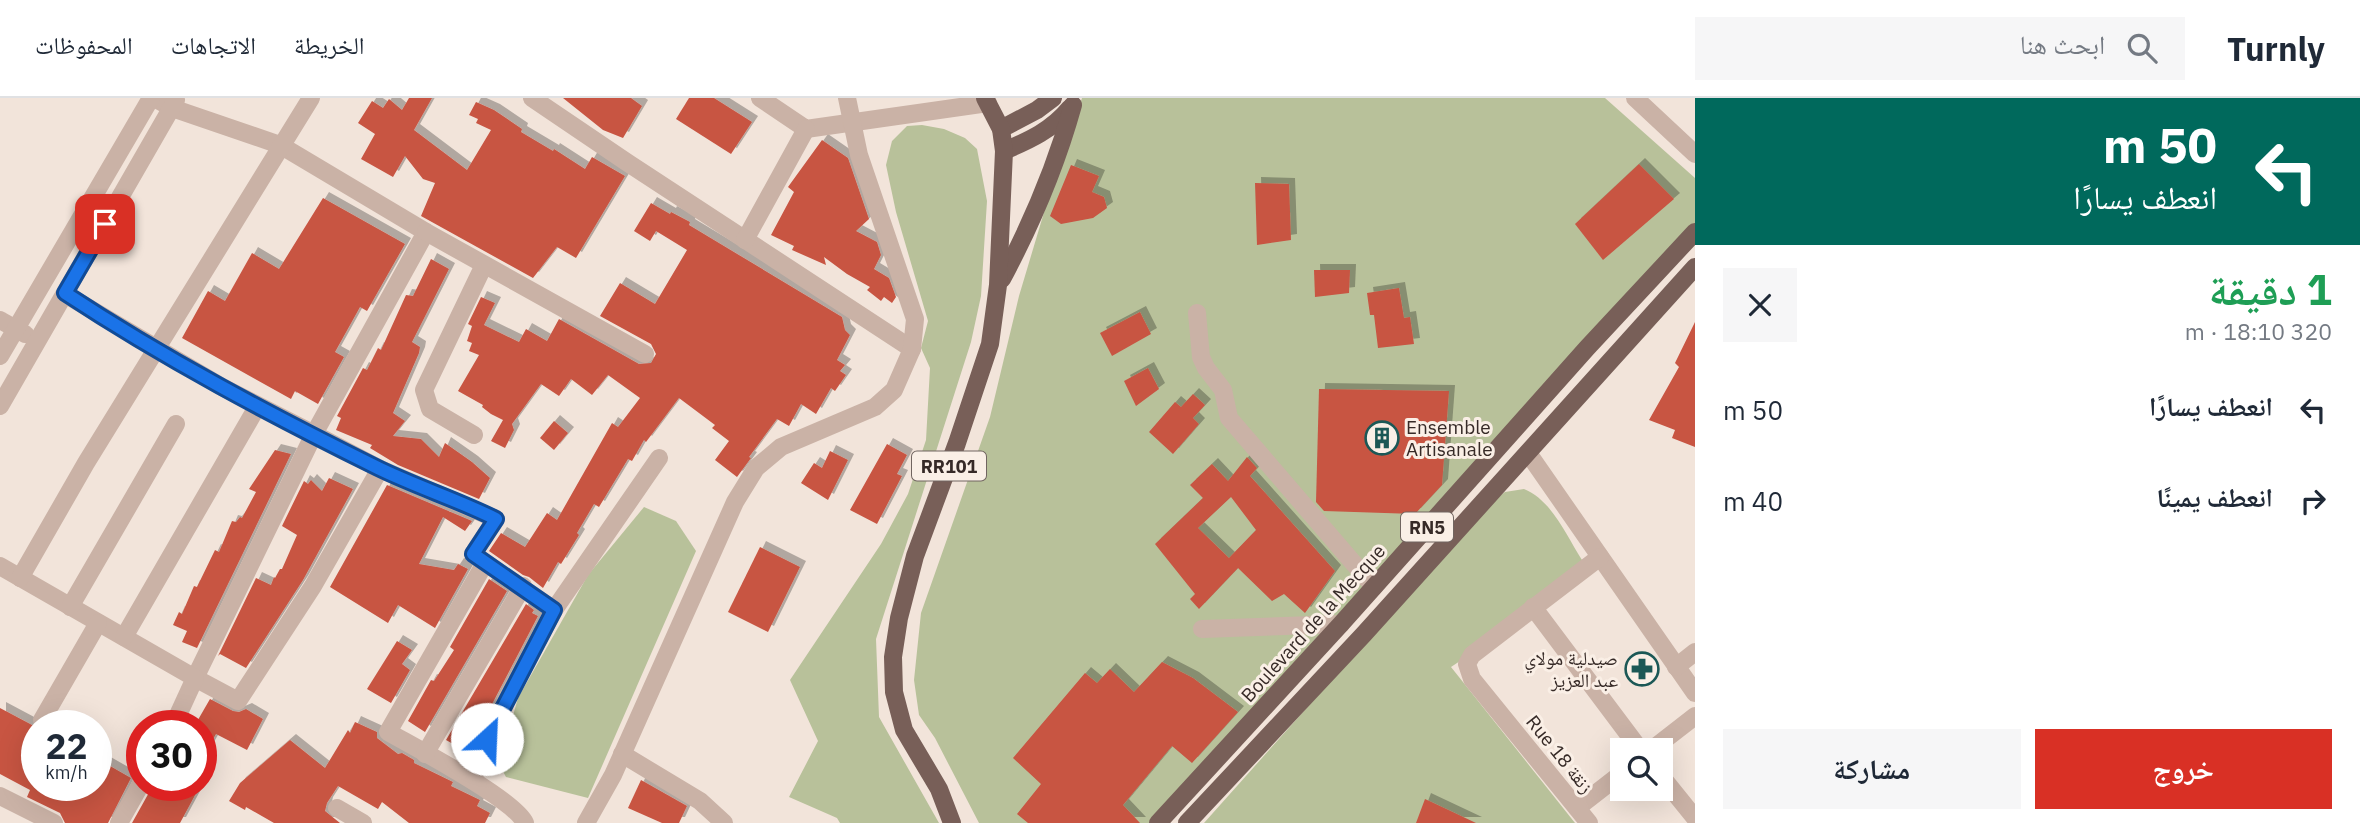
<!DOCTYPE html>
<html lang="ar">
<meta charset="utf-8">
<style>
body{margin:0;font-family:"IBM Plex Sans","Noto Naskh Arabic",sans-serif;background:#f6f6f7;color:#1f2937;direction:rtl;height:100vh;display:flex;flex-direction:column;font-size:26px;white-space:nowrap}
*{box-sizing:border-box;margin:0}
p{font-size:23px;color:#747a83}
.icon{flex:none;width:38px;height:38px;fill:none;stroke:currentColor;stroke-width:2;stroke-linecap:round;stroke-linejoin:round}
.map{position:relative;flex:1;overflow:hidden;direction:ltr}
.panel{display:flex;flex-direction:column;background:#fff;width:665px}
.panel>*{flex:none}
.guide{background:#00695c;color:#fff;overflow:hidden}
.buttons{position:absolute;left:1610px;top:640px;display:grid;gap:14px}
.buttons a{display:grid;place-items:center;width:63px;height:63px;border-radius:0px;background:#fff;box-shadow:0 7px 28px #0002;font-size:35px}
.speed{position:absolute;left:21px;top:612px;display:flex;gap:14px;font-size:35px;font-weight:700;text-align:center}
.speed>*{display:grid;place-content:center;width:91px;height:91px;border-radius:50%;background:#fff;box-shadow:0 7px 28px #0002;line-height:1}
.speed small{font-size:18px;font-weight:400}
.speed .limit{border:10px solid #d22;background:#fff;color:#111}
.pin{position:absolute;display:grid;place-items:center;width:60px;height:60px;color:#fff;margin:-30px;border-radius:14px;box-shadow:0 4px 10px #0006}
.me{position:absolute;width:77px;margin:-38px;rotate:25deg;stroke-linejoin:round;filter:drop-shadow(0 0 5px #0008)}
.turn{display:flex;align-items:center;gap:24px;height:147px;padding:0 28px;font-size:32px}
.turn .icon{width:91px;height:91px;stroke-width:2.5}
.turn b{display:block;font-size:49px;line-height:60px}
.round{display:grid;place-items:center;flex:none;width:74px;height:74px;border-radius:0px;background:#f6f6f7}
.overview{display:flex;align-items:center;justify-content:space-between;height:119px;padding:0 28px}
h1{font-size:42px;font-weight:800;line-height:52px;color:#1e9e55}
.primary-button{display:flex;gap:14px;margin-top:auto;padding:14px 28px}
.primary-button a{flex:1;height:80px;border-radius:0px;background:#d93025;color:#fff;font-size:28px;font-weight:800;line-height:80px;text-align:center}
.primary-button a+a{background:#f6f6f7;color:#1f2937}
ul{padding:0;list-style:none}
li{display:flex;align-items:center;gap:21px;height:91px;padding:0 28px}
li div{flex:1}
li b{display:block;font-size:26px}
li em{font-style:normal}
header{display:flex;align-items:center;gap:42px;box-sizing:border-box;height:98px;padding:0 35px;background:#fff;border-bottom:2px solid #e0e1e3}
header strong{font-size:33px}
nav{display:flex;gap:38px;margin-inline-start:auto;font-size:24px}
.search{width:490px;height:63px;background:#f6f6f7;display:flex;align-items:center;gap:18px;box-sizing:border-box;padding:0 24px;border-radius:0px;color:#747a83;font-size:26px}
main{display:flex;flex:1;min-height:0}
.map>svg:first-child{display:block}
.green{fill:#b8c19a}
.building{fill:#c85442;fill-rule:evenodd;filter:url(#shadow)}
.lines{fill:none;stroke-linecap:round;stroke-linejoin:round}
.minor{stroke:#cab2a6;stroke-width:18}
.major{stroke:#785f58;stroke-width:18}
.route-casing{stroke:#114b97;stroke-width:18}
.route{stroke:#1a73e8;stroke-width:12}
.labels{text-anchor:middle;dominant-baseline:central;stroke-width:6;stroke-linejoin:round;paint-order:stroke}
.shield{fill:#faefe6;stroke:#716560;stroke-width:2}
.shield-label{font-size:18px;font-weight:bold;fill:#362a27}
.poi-label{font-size:19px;fill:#362a27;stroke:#faefe6;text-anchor:start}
.street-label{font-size:19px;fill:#362a27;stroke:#faefe6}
</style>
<header>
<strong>Turnly</strong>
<div class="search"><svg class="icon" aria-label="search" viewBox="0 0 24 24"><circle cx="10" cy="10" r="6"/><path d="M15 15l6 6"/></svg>ابحث هنا</div>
<nav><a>الخريطة</a><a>الاتجاهات</a><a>المحفوظات</a></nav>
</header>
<main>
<section class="panel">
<div class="guide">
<div class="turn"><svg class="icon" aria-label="left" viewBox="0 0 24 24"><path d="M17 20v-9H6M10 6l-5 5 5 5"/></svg><div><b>50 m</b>انعطف يسارًا</div></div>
</div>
<div class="overview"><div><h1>1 دقيقة</h1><p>320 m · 18:10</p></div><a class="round"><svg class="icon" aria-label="close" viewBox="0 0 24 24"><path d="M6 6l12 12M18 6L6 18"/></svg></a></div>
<ul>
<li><svg class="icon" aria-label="left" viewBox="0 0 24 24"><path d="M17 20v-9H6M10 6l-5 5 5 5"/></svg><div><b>انعطف يسارًا</b></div><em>50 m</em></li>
<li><svg class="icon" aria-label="right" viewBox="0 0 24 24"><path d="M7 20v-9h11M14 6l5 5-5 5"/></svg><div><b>انعطف يمينًا</b></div><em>40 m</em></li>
</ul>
<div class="primary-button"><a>خروج</a><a>مشاركة</a></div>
</section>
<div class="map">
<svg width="1695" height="725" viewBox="0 0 1695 725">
<defs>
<filter id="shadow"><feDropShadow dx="6" dy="-6" stdDeviation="0" flood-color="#0004"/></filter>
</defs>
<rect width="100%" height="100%" fill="#f2e4da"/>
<g class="green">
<path d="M1082 0H1605L1695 80V126L1664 157 1149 725H979L935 640 919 617 914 582 921 515 990 319 1019 198 1051 91Z"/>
<path d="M922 27 944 31 965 40 977 51 987 103 981 198 971 244 876 541 879 619 939 725H840L837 720 789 699 818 643 790 582 881 446 908 396 926 342 930 270 921 250 928 223 896 114 886 67 892 43 907 28Z"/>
<path d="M1524 391C1552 402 1567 439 1582 462L1520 523 1451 569 1575 725H1204L1487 408 1505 394Z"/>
<path d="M644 409 676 423 696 453 588 700 506 679 499 666 518 600 588 477Z"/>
</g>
<g class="building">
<path d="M409 0H432L414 32 467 72 491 32 476 25 478 21 469 17 476 4 494 12 522 31 521 34 553 53 554 51 585 71 592 59 625 78 576 160 557 149 533 180 421 118 435 85 423 81 405 58 393 79 361 61 375 36 358 25 372 3 383 10 389 1 402 12Z"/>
<path d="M563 0H631L642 8 623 40 603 32Z"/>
<path d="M689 0H714L752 24 731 56 676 21Z"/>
<path d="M822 42 848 60 869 121 856 133 877 144 881 157 874 171 889 180 896 199 892 205 884 199 881 203 867 192 870 189 847 176 824 159 826 167 792 152 794 148 771 137 794 94 788 89Z"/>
<path d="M1639 66 1674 101 1603 162 1575 126Z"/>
<path d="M1071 67 1099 78 1092 94 1104 99 1107 110 1093 120 1061 126 1050 118Z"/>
<path d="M1255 85 1289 86 1291 142 1257 147Z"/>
<path d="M323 100 405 146 367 213 360 209 335 254 344 259 318 306 295 293 291 301 182 240 208 193 225 203 252 155 279 171Z"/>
<path d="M651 105 670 116 671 114 690 124 689 127 842 219 845 232 850 237 837 262 845 267 840 273 846 277 835 293 831 290 816 316 801 306 789 328 777 321 749 359 751 360 737 379 715 362 729 343 712 330 715 327 679 300 646 344 644 342 632 363 628 361 599 409 594 406 577 435 579 437 561 466 558 464 543 490 529 479 523 477 489 453 501 435 525 449 547 415 557 422 612 325 618 329 640 300 608 277 592 297 571 281 559 298 541 286 512 326 514 332 505 350 491 343 503 322 491 316 482 309 483 307 458 293 479 257 469 253 472 245 467 243 472 228 468 226 481 199 495 205 484 227 519 244 526 231 547 243 559 221 639 266 651 265 656 256 651 246 600 218 620 185 655 206 687 152 656 133 650 143 634 133Z"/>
<path d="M431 161 449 171 412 244 420 249 419 255 393 315 405 323 393 338 421 341 439 359 445 345 472 364 490 380 479 401 398 367 370 350 372 347 336 332 341 320 337 318 363 270 367 272 378 250 381 252 406 197 413 198Z"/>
<path d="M1314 172H1350L1349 195 1315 199Z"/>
<path d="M1399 190 1404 220 1410 219 1414 246 1378 250 1374 217H1370L1367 195Z"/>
<path d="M1140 214 1151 236 1112 258 1100 235Z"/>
<path d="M1695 224V349L1672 340 1675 332 1649 322 1679 269 1675 265Z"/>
<path d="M1148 270 1159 291 1136 308 1124 283Z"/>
<path d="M1319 291 1449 293 1442 387 1415 416 1324 413 1316 404Z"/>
<path d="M1193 296 1205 307 1193 320 1199 326 1173 356 1149 334 1175 304 1181 309Z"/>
<path d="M554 323 568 335 554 352 540 340Z"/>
<path d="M887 346 907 357 897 376 902 378 877 426 850 412Z"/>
<path d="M275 352 291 356 197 550 182 544 187 533 173 527 179 514 182 516 194 488 197 489 215 452 219 454 232 423 236 424 240 419 242 420 256 394 249 391Z"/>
<path d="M830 353 848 362 828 402 801 385 814 365 822 370Z"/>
<path d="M1247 359 1257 370 1250 378 1335 473 1305 515 1284 496 1272 503 1238 470 1199 511 1190 501 1195 496 1155 446 1203 400 1190 387 1212 366 1228 383ZM1231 399 1256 432 1229 460 1198 430Z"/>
<path d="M329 380 353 391 303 482 246 570 220 556 218 558 256 480 271 487 274 479 275 480 280 471H282L297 437 282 428 304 383 308 386 311 382 322 393Z"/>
<path d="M387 387 472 423 465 433 443 419 419 466 454 472 458 466 468 471 435 530 398 507 388 525 330 489Z"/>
<path d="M760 449 800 469 768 534 728 514Z"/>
<path d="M489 481 507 493 425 634 408 623 431 582 434 583 454 552 450 549Z"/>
<path d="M526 506 534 512 532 515 538 518 478 633 475 631 464 652 446 642Z"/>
<path d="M397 543 412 552 402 566 410 572 391 605 367 591Z"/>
<path d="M1162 564 1193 580 1238 614 1192 665 1172 648 1123 707 1140 725H1028L1017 716 1041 686 1013 660 1085 575 1097 585 1110 571 1134 594Z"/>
<path d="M210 601 233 613 239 614 246 611 263 621 247 652 216 636 201 662V628L195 627Z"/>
<path d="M0 610 32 627 37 632V688H96V660L131 680 108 725H65L60 715 27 699 30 692 0 676Z"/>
<path d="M355 624 377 634V640L398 656 402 655 414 662V665L453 684 451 688 480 702 477 708 490 715 485 725H409L382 704 378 711 338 688 327 705 325 713 340 725H274L246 709 245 712 229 703 240 685 290 642 325 670 348 632 350 635Z"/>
<path d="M641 682 687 708 679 725H662L628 710Z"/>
<path d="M159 688H200L180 725H132L151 691 155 694Z"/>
<path d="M1425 701 1476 725H1416Z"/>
</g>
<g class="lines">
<g class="minor">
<path d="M154 0 172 10 280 47 426 134 314 336 380 371 496 421 473 456 554 512 507 600 472 682"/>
<path d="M532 0 628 65 912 251"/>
<path d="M760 0 806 31 988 5"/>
<path d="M1635 0 1695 56"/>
<path d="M426 134 645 256"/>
<path d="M745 142 806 31"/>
<path d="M65 196 222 289 314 336 195 580 238 603 313 488 380 371"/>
<path d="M1197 215 1201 259 1206 270 1223 292 1229 320 1374 489"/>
<path d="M0 222 25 236"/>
<path d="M0 258 151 0"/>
<path d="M0 308 176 2"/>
<path d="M474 337 430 311 424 292 484 167"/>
<path d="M1528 355 1695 595"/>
<path d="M485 465 388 634C416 650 514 701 525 725"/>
<path d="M0 468 195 580 173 628"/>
<path d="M20 480 86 365 311 0"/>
<path d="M70 509 176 326"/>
<path d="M1533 509 1641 653"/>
<path d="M554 512 659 360"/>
<path d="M1202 531 1341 526"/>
<path d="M124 539 257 309"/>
<path d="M1676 569 1695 554"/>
<path d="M42 622 98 525"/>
<path d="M1650 653 1695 618"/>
<path d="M425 656 523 488"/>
<path d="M622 656 700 703 724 725"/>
<path d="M1661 678 1695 720"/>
<path d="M0 698 54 725"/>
<path d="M337 710 363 725"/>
<path d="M1577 710 1622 675"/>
<path d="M119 725 142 684"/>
<path d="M586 725 613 677 735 404 756 370 781 349 875 309 894 292 912 251 915 221 859 57 847 0"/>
<path d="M1589 725 1472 581 1467 566 1472 557 1600 459"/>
</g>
<g class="major">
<path d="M1001 31 1037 12 1053 0"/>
<path d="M1004 53C1030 42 1052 32 1070 10"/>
<path d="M1002 181C1032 125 1056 68 1073 7"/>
<path d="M952 725 939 691 904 632 894 594 893 559 899 520 915 458 957 345 990 246 998 187 1004 53 1001 31 985 0"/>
<path d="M1158 725 1341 526 1587 250 1695 134"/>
<path d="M1187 725 1364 536 1695 169"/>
</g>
</g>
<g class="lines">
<defs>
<path id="route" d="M105 126 65 195C165 261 271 317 378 370 417 389 458 402 496 421L473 456 554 512 487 641"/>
</defs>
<use href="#route" class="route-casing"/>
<use href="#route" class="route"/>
</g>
<defs>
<symbol id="building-ring" viewBox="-11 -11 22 22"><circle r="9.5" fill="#faefe6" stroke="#1c5856" stroke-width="1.5"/><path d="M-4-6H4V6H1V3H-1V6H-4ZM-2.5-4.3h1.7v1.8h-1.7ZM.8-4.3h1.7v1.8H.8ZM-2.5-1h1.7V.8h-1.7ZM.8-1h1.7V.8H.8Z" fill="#1c5856"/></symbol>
<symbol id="pharmacy-ring" viewBox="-11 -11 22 22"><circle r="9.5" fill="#faefe6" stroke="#1c5856" stroke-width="1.5"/><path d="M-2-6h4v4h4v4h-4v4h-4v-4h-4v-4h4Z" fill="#1c5856"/></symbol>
</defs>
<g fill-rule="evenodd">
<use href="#building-ring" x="1363" y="321" width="38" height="38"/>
<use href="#pharmacy-ring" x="1623" y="552" width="38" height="38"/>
</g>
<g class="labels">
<g class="shield">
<rect x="912" y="353.5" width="74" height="29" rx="5"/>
<rect x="1401" y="414.5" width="52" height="29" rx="5"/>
</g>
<g class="shield-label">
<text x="949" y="368">RR101</text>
<text x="1427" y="429">RN5</text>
</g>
<g class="poi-label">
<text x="1406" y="329">Ensemble<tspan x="1406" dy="22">Artisanale</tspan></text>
<text x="1618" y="560" text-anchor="end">صيدلية مولاي<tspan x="1618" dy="22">عبد العزيز</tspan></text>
</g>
<g class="street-label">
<text transform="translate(1313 525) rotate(-48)">Boulevard de la Mecque</text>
<text transform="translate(1560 656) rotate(51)">Rue 18 زنقة</text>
</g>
</g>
</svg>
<div class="buttons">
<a><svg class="icon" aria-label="search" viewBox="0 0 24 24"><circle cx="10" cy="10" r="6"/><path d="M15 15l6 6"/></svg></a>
</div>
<div class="speed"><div>22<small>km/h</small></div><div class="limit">30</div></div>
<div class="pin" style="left:105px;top:126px;background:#d93025"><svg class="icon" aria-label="arrive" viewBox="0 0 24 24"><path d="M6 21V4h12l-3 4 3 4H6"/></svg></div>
<svg class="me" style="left:487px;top:641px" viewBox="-20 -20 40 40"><circle r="19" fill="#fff"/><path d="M0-13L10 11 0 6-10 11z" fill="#1a73e8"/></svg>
</div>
</main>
